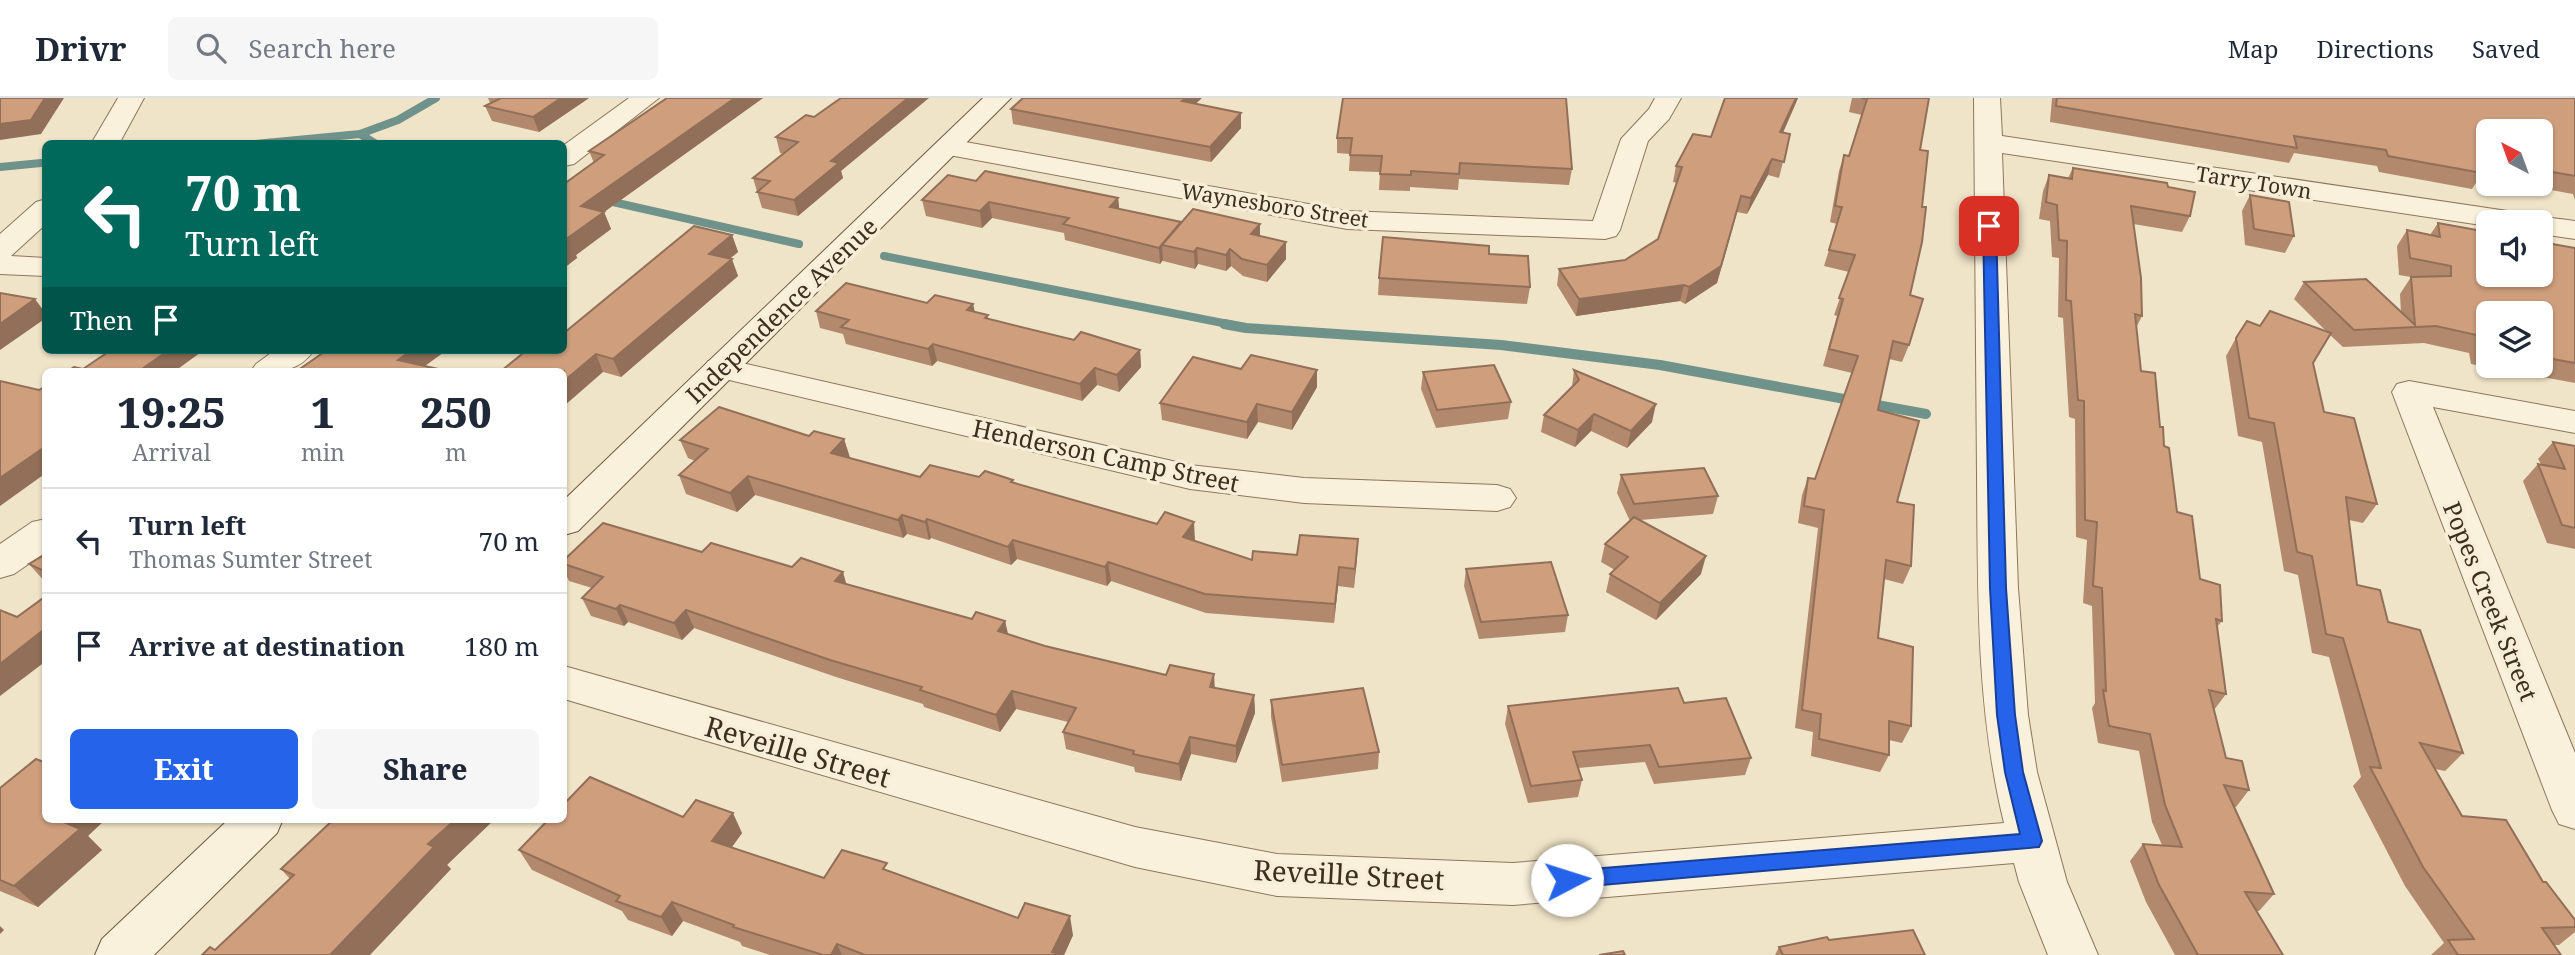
<!DOCTYPE html>
<style>
body{margin:0;font-family:"Noto Serif",serif;background:#f6f6f7;color:#1f2937;height:100vh;display:flex;flex-direction:column;font-size:26px;white-space:nowrap}
*{box-sizing:border-box;margin:0}
p{font-size:23px;color:#747a83}
.icon{flex:none;width:38px;height:38px;fill:none;stroke:currentColor;stroke-width:2;stroke-linecap:round;stroke-linejoin:round}
.map{position:relative;flex:1;overflow:hidden}
.details{position:absolute;left:42px;top:270px;width:525px;height:455px;display:flex;flex-direction:column;background:#fff;border-radius:10px;box-shadow:0 2px 5px #0004}
.details>*{flex:none}
.guide{position:absolute;left:42px;top:42px;width:525px;height:214px;border-radius:10px;box-shadow:0 2px 5px #0004;background:#00695c;color:#fff;overflow:hidden}
.needle{width:46px;rotate:319deg}
.tools{position:absolute;left:2476px;top:21px;display:grid;gap:14px}
.tools a{display:grid;place-items:center;width:77px;height:77px;border-radius:10px;background:#fff;box-shadow:0 2px 5px #0004;font-size:35px}
.pin{position:absolute;display:grid;place-items:center;width:60px;height:60px;color:#fff;margin:-30px;border-radius:14px;box-shadow:0 4px 10px #0006}
.me{position:absolute;width:77px;margin:-38px;rotate:85deg;stroke-linejoin:round;filter:drop-shadow(0 0 5px #0008)}
.turn{display:flex;align-items:center;gap:24px;height:147px;padding:0 28px;font-size:32px}
.turn .icon{width:91px;height:91px;stroke-width:2.5}
.turn b{display:block;font-size:49px;line-height:60px}
.then{display:flex;align-items:center;height:66px;padding:0 28px;background:#0003;gap:14px;font-size:26px}
.eta{display:flex;justify-content:space-evenly;align-items:center;height:119px;text-align:center}
.eta b{font-size:42px;font-weight:800;line-height:49px}
.primary-button{display:flex;gap:14px;margin-top:auto;padding:14px 28px}
.primary-button a{flex:1;height:80px;border-radius:10px;background:#2563eb;color:#fff;font-size:28px;font-weight:800;line-height:80px;text-align:center}
.primary-button a+a{background:#f6f6f7;color:#1f2937}
ul{padding:0;list-style:none}
li{display:flex;align-items:center;gap:21px;height:105px;padding:0 28px;border-top:2px solid #e0e1e3}
li div{flex:1}
li b{display:block;font-size:26px}
li em{font-style:normal}
header{display:flex;align-items:center;gap:42px;box-sizing:border-box;height:98px;padding:0 35px;background:#fff;border-bottom:2px solid #e0e1e3}
header strong{font-size:33px}
nav{display:flex;gap:38px;margin-inline-start:auto;font-size:24px}
.search{width:490px;height:63px;background:#f6f6f7;display:flex;align-items:center;gap:18px;box-sizing:border-box;padding:0 24px;border-radius:10px;color:#747a83;font-size:26px}
.map>svg:first-child{display:block}
.lines{fill:none;stroke-linecap:round;stroke-linejoin:round}
.stream-far1{stroke:#6f938a;stroke-width:8}
.stream{stroke:#6f938a;stroke-width:10}
.street-casing{stroke:#8d765c;stroke-width:2}
.secondary-casing{stroke:#6f573f;stroke-width:2}
.street{fill:#faf1dc;fill-rule:evenodd}
.secondary{fill:#faf1dc;fill-rule:evenodd}
.wall{fill:#b2896c;fill-rule:evenodd}
.shaded-wall{fill:#916f58}
.building{fill:#cf9f7d;stroke:#916f58;stroke-width:2}
.route{fill:#2563eb;stroke:#184099;stroke-width:2}
.labels{text-anchor:middle;dominant-baseline:central;stroke-width:7;stroke-linejoin:round;paint-order:stroke}
.far-street-label{font-size:21px;fill:#3d2e20;stroke:#f7eed8}
.street-label{font-size:24px;fill:#3d2e20;stroke:#f7eed8}
.near-street-label{font-size:28px;fill:#3d2e20;stroke:#f7eed8}
</style>
<header>
<strong>Drivr</strong>
<div class="search"><svg class="icon" aria-label="search" viewBox="0 0 24 24"><circle cx="10" cy="10" r="6"/><path d="M15 15l6 6"/></svg>Search here</div>
<nav><a>Map</a><a>Directions</a><a>Saved</a></nav>
</header>
<div class="map">
<svg width="2575" height="857" viewBox="0 0 2575 857">
<rect width="100%" height="100%" fill="#f0e4c8"/>
<g class="lines">
<g class="stream-far1">
<path d="M360 36 376 46"/>
<path d="M255 46 360 36 398 22 436 0"/>
<path d="M0 69 41 65"/>
<path d="M604 102 799 146"/>
<path d="M884 158 1233 227"/>
</g>
<path class="stream" d="M1224 226 1246 230 1501 247 1660 267 1926 316"/>
<defs>
<g id="street">
<path d="M118 0H144L119 46H91Z"/>
<path d="M629 0H659L574 66 564 68V47Z"/>
<path d="M1655 0H1681L1669 21 1648 43 1620 132 1616 138 1605 141 1347 131 949 57 939 55 935 49 939 43 949 41 1347 113 1593 123 1621 41 1649 11Z"/>
<path d="M1974 0H2000L2002 38 2521 115C2538 119 2556 120 2575 123V141L2541 136V124H2488V128L2002 55 2018 490 2028 617 2037 674 2067 784 2098 857H2048L2019 784 2014 765 1513 807 1277 798 1135 769 564 601V568L1135 729 1277 756 1513 765 2004 725C1976 611 1978 493 1977 377 1976 251 1975 125 1974 0Z"/>
<path d="M46 101V126L11 158 46 160V178L0 176V136L36 104Z"/>
<path d="M275 252H314C298 276 277 273 251 273L256 266Z"/>
<path d="M720 260 1190 367 1304 380 1497 387 1510 391 1516 400 1510 409 1497 413 1304 405 1190 391 708 277 703 270 708 263Z"/>
<path d="M2409 283 2575 313V335L2433 309 2575 655V731L2559 726 2552 712 2392 294 2397 286Z"/>
<path d="M46 421V454L14 476 0 480V446L32 424Z"/>
</g>
<g id="secondary">
<path d="M983 0H1011L578 433 564 437V402Z"/>
<path d="M229 721H283L277 735 154 857H95L102 841Z"/>
</g>
</defs>
<use href="#street" class="street-casing"/>
<use href="#secondary" class="secondary-casing"/>
<use href="#street" class="street"/>
<use href="#secondary" class="secondary"/>
</g>
<g class="wall">
<path d="M488 0H589L539 34 492 23 485 8 490 5Z"/>
<path d="M667 0H763L604 114 611 131 576 157 577 160 564 170V86L594 65 589 53Z"/>
<path d="M1343 0 1572 71 1569 87 1459 81 1458 92 1410 89V93L1379 92 1380 74 1349 73 1350 56 1337 55V40Z"/>
<path d="M1798 0 1783 35 1790 36 1779 80 1768 77 1747 116 1737 114 1717 185 1685 206 1680 203 1576 218 1557 187 1559 171 1625 162 1658 141 1677 85 1673 84 1676 68Z"/>
<path d="M1852 0H1929L1920 52 1910 197 1909 247 1902 264 1889 261 1878 312 1911 468 1903 486 1884 481 1878 540 1911 628 1902 645 1889 642V657L1880 674 1811 658 1813 634 1795 630 1818 430 1798 425 1802 397 1808 380 1815 381 1852 275 1823 268 1837 218 1834 217 1849 174 1824 168 1837 126 1830 124 1839 73 1844 57 1849 58 1862 17 1849 14Z"/>
<path d="M2052 0H2575V102L2573 96 2517 86H2541V33H2488V85L2477 83 2472 91 2379 74 2377 68 2294 55 2289 65 2050 24Z"/>
<path d="M1011 11 1241 15V30L1211 64 1013 26Z"/>
<path d="M806 17 841 73 843 80 798 118 762 110 753 80 784 56 780 55 776 39Z"/>
<path d="M2073 70 2168 89 2190 118 2182 134 2133 126 2142 218 2136 230 2141 273 2160 329 2177 414 2200 481 2222 523 2217 529 2226 596 2214 612 2226 660 2249 692 2236 709H2234L2274 796 2259 813H2256L2283 857H2175L2146 804 2130 763 2143 746 2162 747 2152 724 2139 653 2098 645 2092 610 2095 605 2092 508 2083 505 2087 442 2076 439 2075 321 2069 319 2063 220 2058 219 2059 160 2052 159 2050 123 2039 121 2043 93 2049 77 2068 80Z"/>
<path d="M976 83 1118 100 1119 111 1181 124 1260 126V138L1286 144V161L1267 184 1243 178 1231 168 1226 173 1198 166 1195 171 1163 163V162L1160 166 1065 142 1064 135 992 120 982 130 926 118 922 102Z"/>
<path d="M2250 97 2294 138 2285 155 2245 147 2242 113Z"/>
<path d="M2438 125 2575 150V285L2471 266 2469 255 2424 245 2343 249 2330 237 2313 265 2324 314 2377 406 2363 425 2349 422 2357 487 2388 524 2463 655 2445 673 2435 671 2462 718 2543 784 2575 822V834L2559 847H2554L2561 857H2431L2444 845 2405 788 2353 688 2361 679 2329 559 2312 555 2298 477 2284 473 2262 344 2238 338 2226 258 2236 240 2260 228 2327 234 2294 201 2304 184 2401 215 2400 196 2411 179 2399 177 2397 148 2407 132 2430 137ZM2488 215H2541V268H2488Z"/>
<path d="M732 137 738 154 730 160 738 178 621 279 603 274 564 252Z"/>
<path d="M1489 156 1530 189 1527 206 1378 197 1379 180Z"/>
<path d="M927 205 973 206 975 214 988 217V221L1074 242 1140 252 1141 269 1119 294 1097 287 1082 303 937 263 932 268 846 246 843 236 820 230 816 213Z"/>
<path d="M1574 272 1652 324 1627 350 1591 333 1575 349 1541 334 1544 317 1572 289Z"/>
<path d="M1423 274 1511 304 1508 321 1436 330 1421 291Z"/>
<path d="M1317 289 1292 332 1258 324 1247 341 1162 322 1160 305Z"/>
<path d="M809 338 844 341 850 360 920 379H979L1014 385 1195 443 1252 462 1297 457 1358 441 1354 490 1338 488 1334 525 1206 515 1111 483 1107 488 1017 461 1011 467 931 440 929 442 907 436 903 440 755 397 737 414 686 396 679 377 695 363 688 360 680 342Z"/>
<path d="M2553 344 2575 348V451L2547 445 2523 383 2538 366H2541L2538 361Z"/>
<path d="M1621 377 1718 398 1713 416 1640 422 1701 476 1656 522 1606 494 1610 476 1615 472 1601 464 1605 446 1630 423 1617 395Z"/>
<path d="M702 454 847 486 972 521 1005 523 1008 536 1045 548 1214 590 1254 597 1255 615 1236 665 1191 656 1181 683 1135 674 1134 669 1066 651 1063 634 1068 624 1016 611 1000 634 924 609 923 606 836 579 694 530 682 542 628 524 624 528 591 518 582 500 592 490 569 483 564 472V462Z"/>
<path d="M46 456V485L29 466Z"/>
<path d="M1466 471 1568 517 1565 534 1479 541 1464 488Z"/>
<path d="M1271 602 1379 654 1378 671 1282 684 1271 619Z"/>
<path d="M1684 605 1751 660 1745 677 1654 686 1645 664 1578 670 1582 682 1578 699 1528 705 1505 626 1508 608Z"/>
<path d="M0 690 88 738 102 752 38 809 0 793Z"/>
<path d="M683 719 742 735 731 750 824 780 889 773 1018 820 1073 837 1064 857H770L742 848 740 844 683 823 672 838 628 822 622 813 532 772 519 752Z"/>
<path d="M447 767 451 771 215 852 290 781 281 771Z"/>
<path d="M1829 842 1925 857H1775L1779 849Z"/>
</g>
<g class="shaded-wall">
<path d="M45 0H64L41 36 0 42V26Z"/>
<path d="M561 0H589L539 34 533 19Z"/>
<path d="M735 0H763L604 114 611 131 576 157 577 160 564 170V147L581 108Z"/>
<path d="M908 0H929L841 73 843 80 798 118 794 102 831 63Z"/>
<path d="M1186 0H1202L1183 18 1182 3Z"/>
<path d="M1796 0H1798L1776 50 1780 34Z"/>
<path d="M1241 15V30L1211 64 1210 49Z"/>
<path d="M1772 61 1768 77 1747 116 1751 100Z"/>
<path d="M1118 100 1120 117 1110 109Z"/>
<path d="M989 104 992 120 982 130 980 113Z"/>
<path d="M1737 114 1717 185 1685 206 1689 189Z"/>
<path d="M1181 124 1162 147 1163 162 1160 166 1159 150Z"/>
<path d="M1260 126V142L1251 136Z"/>
<path d="M732 137 738 154 715 173 709 156Z"/>
<path d="M1286 144V161L1267 184V167Z"/>
<path d="M1197 150 1198 166 1195 171 1194 154Z"/>
<path d="M1230 151 1231 168 1226 173V157Z"/>
<path d="M732 161 738 178 621 279 613 261Z"/>
<path d="M1684 187 1680 203 1576 218 1579 201Z"/>
<path d="M35 201 46 216V220L0 252V226Z"/>
<path d="M973 206 976 223 967 212Z"/>
<path d="M933 246 937 263 932 268 928 251Z"/>
<path d="M169 252H204L175 273H139Z"/>
<path d="M412 252H447L418 273 398 262Z"/>
<path d="M1140 252 1141 269 1119 294 1117 277Z"/>
<path d="M596 256 603 274 564 308V283Z"/>
<path d="M1095 270 1097 287 1082 303 1080 286Z"/>
<path d="M1317 272V289L1292 332V314Z"/>
<path d="M1257 306 1258 324 1247 341V324Z"/>
<path d="M1656 306 1652 324 1627 350 1631 333Z"/>
<path d="M1594 316 1591 333 1575 349 1578 332Z"/>
<path d="M844 341 850 360 831 355Z"/>
<path d="M46 348V375L0 408V380Z"/>
<path d="M748 378 755 397 737 414 730 395Z"/>
<path d="M902 417 907 436 903 440 898 422Z"/>
<path d="M927 421 931 440 929 442 925 424Z"/>
<path d="M1194 424 1195 443 1184 458 1183 439Z"/>
<path d="M1358 441 1357 460 1354 490 1355 471Z"/>
<path d="M1013 442 1017 461 1011 467 1008 449Z"/>
<path d="M1706 458 1701 476 1656 522 1660 505Z"/>
<path d="M1108 464 1111 483 1107 488 1105 469Z"/>
<path d="M1339 469 1338 488 1334 525 1335 506Z"/>
<path d="M843 474 848 492 835 483Z"/>
<path d="M620 507 628 524 624 528 616 511Z"/>
<path d="M686 512 694 530 682 542 674 525Z"/>
<path d="M1005 523 1009 541 998 533Z"/>
<path d="M42 533 46 537V563L0 598V566Z"/>
<path d="M1214 576 1215 593 1210 589Z"/>
<path d="M1012 593 1016 611 1000 634 996 617Z"/>
<path d="M1254 597 1255 615 1236 665V648Z"/>
<path d="M1190 639 1191 656 1181 683 1179 666Z"/>
<path d="M733 715 742 735 722 763 712 743Z"/>
<path d="M60 721H106L88 738 102 752 38 809 14 788Z"/>
<path d="M456 721H495L447 767 451 771 370 857H330L428 746Z"/>
<path d="M672 804 683 823 672 838 661 819Z"/>
<path d="M1070 818 1073 837 1064 857 1052 854Z"/>
<path d="M0 828 4 832 0 836Z"/>
<path d="M837 846 842 857H831Z"/>
</g>
<g class="building">
<path d="M0 0H45L31 22 0 26Z"/>
<path d="M501 0H561L533 19 485 8Z"/>
<path d="M667 0H735L581 108 604 114 565 142 570 143 564 147V86L604 57 589 53Z"/>
<path d="M841 0H908L831 63 839 65 794 102 757 94 770 83 753 80 798 44 776 39 806 17 814 19Z"/>
<path d="M1023 0H1186L1182 3 1241 15 1210 49 1011 11Z"/>
<path d="M1343 0H1566L1572 71 1460 65 1459 76 1411 73V77L1380 76 1382 58 1350 57 1352 40H1337Z"/>
<path d="M1725 0H1796L1780 34 1790 36 1784 64 1772 61 1751 100 1741 98 1721 168 1689 189 1684 187 1579 201 1559 171 1625 162 1658 141 1682 69 1676 68 1693 36 1711 39Z"/>
<path d="M1861 0H1929L1920 52 1928 53 1922 109H1926L1922 144 1910 197 1923 201 1909 247 1893 243 1878 312 1919 323 1897 404 1914 407 1911 468 1886 462 1878 540 1913 549 1911 628 1889 623V657L1819 641 1821 616 1802 612 1824 412 1804 408 1808 380 1815 381 1858 258 1829 251 1843 201 1839 200 1855 157 1829 152 1842 109 1835 108 1844 57 1849 58 1867 1Z"/>
<path d="M2057 0H2575V78L2541 72V33H2488V68L2479 66 2482 75 2388 58 2386 52 2294 38 2297 50 2056 8Z"/>
<path d="M2073 70 2167 85 2168 89 2195 94 2190 118 2131 108 2141 180 2142 218 2135 216 2141 273 2155 275 2160 329H2163L2164 348 2169 350 2177 414 2192 418 2200 481 2220 487 2222 523 2216 521 2226 596 2209 592 2226 660 2242 663 2249 692 2224 687 2274 796 2245 794 2283 857H2198L2159 787 2143 746 2182 749 2165 707 2150 636 2109 628 2103 592 2106 593 2102 490 2093 488 2097 424 2085 422 2084 303 2078 302 2071 203 2066 202 2067 143 2059 142 2057 107 2046 104 2049 77 2072 81Z"/>
<path d="M985 73 1118 100 1110 109 1181 124 1159 150 1063 126 1069 120 989 104 980 113 922 102 948 77 976 83Z"/>
<path d="M2250 97 2289 104 2294 138 2254 131Z"/>
<path d="M1193 111 1260 126 1251 136 1286 144 1267 167 1242 161 1230 151 1226 157 1197 150 1194 154 1162 147Z"/>
<path d="M2438 125 2488 134V177H2541V144L2575 150V265L2541 259V215H2488V250L2484 249 2481 238 2436 228 2354 232 2304 184 2366 181 2415 227 2411 179 2451 178V168L2410 160 2407 132 2440 139Z"/>
<path d="M694 128 732 137 709 156 732 161 613 261 596 256 564 283V273H501L527 252H564V235Z"/>
<path d="M1383 139 1489 148V156L1528 158 1530 189 1379 180Z"/>
<path d="M846 185 927 205 935 197 973 206 967 212 988 217 985 220 1074 242 1081 234 1140 252 1117 277 1095 270 1080 286 933 246 928 251 841 229 849 222 816 213Z"/>
<path d="M0 195 35 201 0 226Z"/>
<path d="M2270 213 2331 235 2313 265 2324 314 2354 320 2377 406 2346 399 2357 487 2380 492 2388 524 2420 532 2463 655 2420 645 2462 718 2506 722 2543 784H2546L2575 822V829L2542 830 2561 857H2458L2448 842 2474 841 2423 769 2370 669 2381 670 2343 540 2326 536 2312 458 2297 454 2274 325 2249 320 2236 240 2247 223 2260 228Z"/>
<path d="M111 252H169L139 273H68L74 269 83 271Z"/>
<path d="M327 252H412L398 262 447 273H297Z"/>
<path d="M1251 257 1317 272 1292 314 1257 306 1247 324 1160 305 1193 259 1241 271Z"/>
<path d="M1494 267 1511 304 1437 312 1423 274Z"/>
<path d="M1574 272 1656 306 1631 333 1594 316 1578 332 1544 317 1579 282Z"/>
<path d="M0 283 39 292 46 288V348L0 380Z"/>
<path d="M719 309 809 338 814 333 844 341 831 355 920 379 930 367 979 379 985 373 1013 382 1011 384 1157 426 1165 414 1194 424 1183 439 1252 462 1253 453 1297 457 1300 437 1358 441 1355 471 1339 469 1335 506 1205 496 1108 464 1105 469 1013 442 1008 449 927 421 925 424 902 417 898 422 748 378 730 395 679 377 708 351 680 342Z"/>
<path d="M2553 344 2575 348V430L2562 427 2538 366 2565 371Z"/>
<path d="M1704 370 1718 398 1634 406 1621 377Z"/>
<path d="M1634 419 1706 458 1660 505 1610 476 1628 459 1605 446Z"/>
<path d="M603 425 702 454 711 445 792 469 801 460 843 474 835 483 972 521 976 514 1005 523 998 533 1045 548 1166 577 1170 567 1214 576 1210 589 1254 597 1236 648 1190 639 1179 666 1133 656 1134 653 1063 634 1076 610 1012 593 996 617 920 592 922 589 830 562 686 512 674 525 620 507 616 511 582 500 603 479 564 466V462Z"/>
<path d="M46 456V474L29 466Z"/>
<path d="M1551 464 1568 517 1481 524 1466 471Z"/>
<path d="M46 498V534L42 533 0 566V512L17 519Z"/>
<path d="M1363 590 1379 654 1282 667 1271 602Z"/>
<path d="M1678 590 1684 605 1726 600 1751 660 1659 669 1650 647 1573 654 1582 682 1531 688 1508 608Z"/>
<path d="M36 661 46 665V721H60L59 722 80 731 14 788 0 782V690Z"/>
<path d="M590 679 683 719 696 702 733 715 712 743 824 780 842 752 887 765 883 771 1018 820 1025 805 1070 818 1052 854 1063 857H865L837 846 831 857H823L733 829 734 827 672 804 661 819 616 803 620 798 519 752 549 721H564V706Z"/>
<path d="M334 721H456L428 746 434 749 330 857H202L210 849 215 852 294 777 281 771Z"/>
<path d="M1913 832 1925 857H1783L1779 849 1827 839 1829 842Z"/>
<path d="M1623 853 1625 857H1599Z"/>
</g>
<path class="route" d="M1989 124 1996 128 2006 490 2015 617 2023 674 2042 743 2039 749 1567 790 1560 788 1557 782 1560 775 1567 773 2020 736 2005 674 1997 617 1990 490 1983 128Z"/>
<g class="labels">
<g class="far-street-label">
<text transform="translate(2254 84) rotate(9)">Tarry Town</text>
<text transform="translate(1275 107) rotate(9)">Waynesboro Street</text>
</g>
<g class="street-label">
<text transform="translate(781 212) rotate(-44)">Independence Avenue</text>
<text transform="translate(1106 357) rotate(12)">Henderson Camp Street</text>
<text transform="translate(2491 503) rotate(68)">Popes Creek Street</text>
</g>
<g class="near-street-label">
<text transform="translate(798 653) rotate(16)">Reveille Street</text>
<text transform="translate(1349 776) rotate(3)">Reveille Street</text>
</g>
</g>
</svg>
<div class="tools">
<a><svg class="needle" viewBox="-14 -14 28 28"><path d="M0-13l5 13h-10z" fill="#e53935"/><path d="M0 13l5-13h-10z" fill="#747a83"/></svg></a>
<a><svg class="icon" aria-label="sound" viewBox="0 0 24 24"><path d="M4 9h4l5-4v14l-5-4H4zM17 9q2 3 0 6"/></svg></a>
<a><svg class="icon" aria-label="layers" viewBox="0 0 24 24"><path d="M12 4l9 5-9 5-9-5zM3 14l9 5 9-5"/></svg></a>
</div>
<div class="pin" style="left:1989px;top:128px;background:#d93025"><svg class="icon" aria-label="arrive" viewBox="0 0 24 24"><path d="M6 21V4h12l-3 4 3 4H6"/></svg></div>
<svg class="me" style="left:1567px;top:782px" viewBox="-20 -20 40 40"><circle r="19" fill="#fff"/><path d="M0-13L10 11 0 6-10 11z" fill="#2563eb"/></svg>
<div class="guide">
<div class="turn"><svg class="icon" aria-label="left" viewBox="0 0 24 24"><path d="M17 20v-9H6M10 6l-5 5 5 5"/></svg><div><b>70 m</b>Turn left</div></div>
<div class="then">Then<svg class="icon" aria-label="arrive" viewBox="0 0 24 24"><path d="M6 21V4h12l-3 4 3 4H6"/></svg></div>
</div>
<section class="details">
<div class="eta">
<div><b>19:25</b><p>Arrival</p></div>
<div><b>1</b><p>min</p></div>
<div><b>250</b><p>m</p></div>
</div>
<ul>
<li><svg class="icon" aria-label="left" viewBox="0 0 24 24"><path d="M17 20v-9H6M10 6l-5 5 5 5"/></svg><div><b>Turn left</b><p>Thomas Sumter Street</p></div><em>70 m</em></li>
<li><svg class="icon" aria-label="arrive" viewBox="0 0 24 24"><path d="M6 21V4h12l-3 4 3 4H6"/></svg><div><b>Arrive at destination</b></div><em>180 m</em></li>
</ul>
<div class="primary-button"><a>Exit</a><a>Share</a></div>
</section>
</div>
